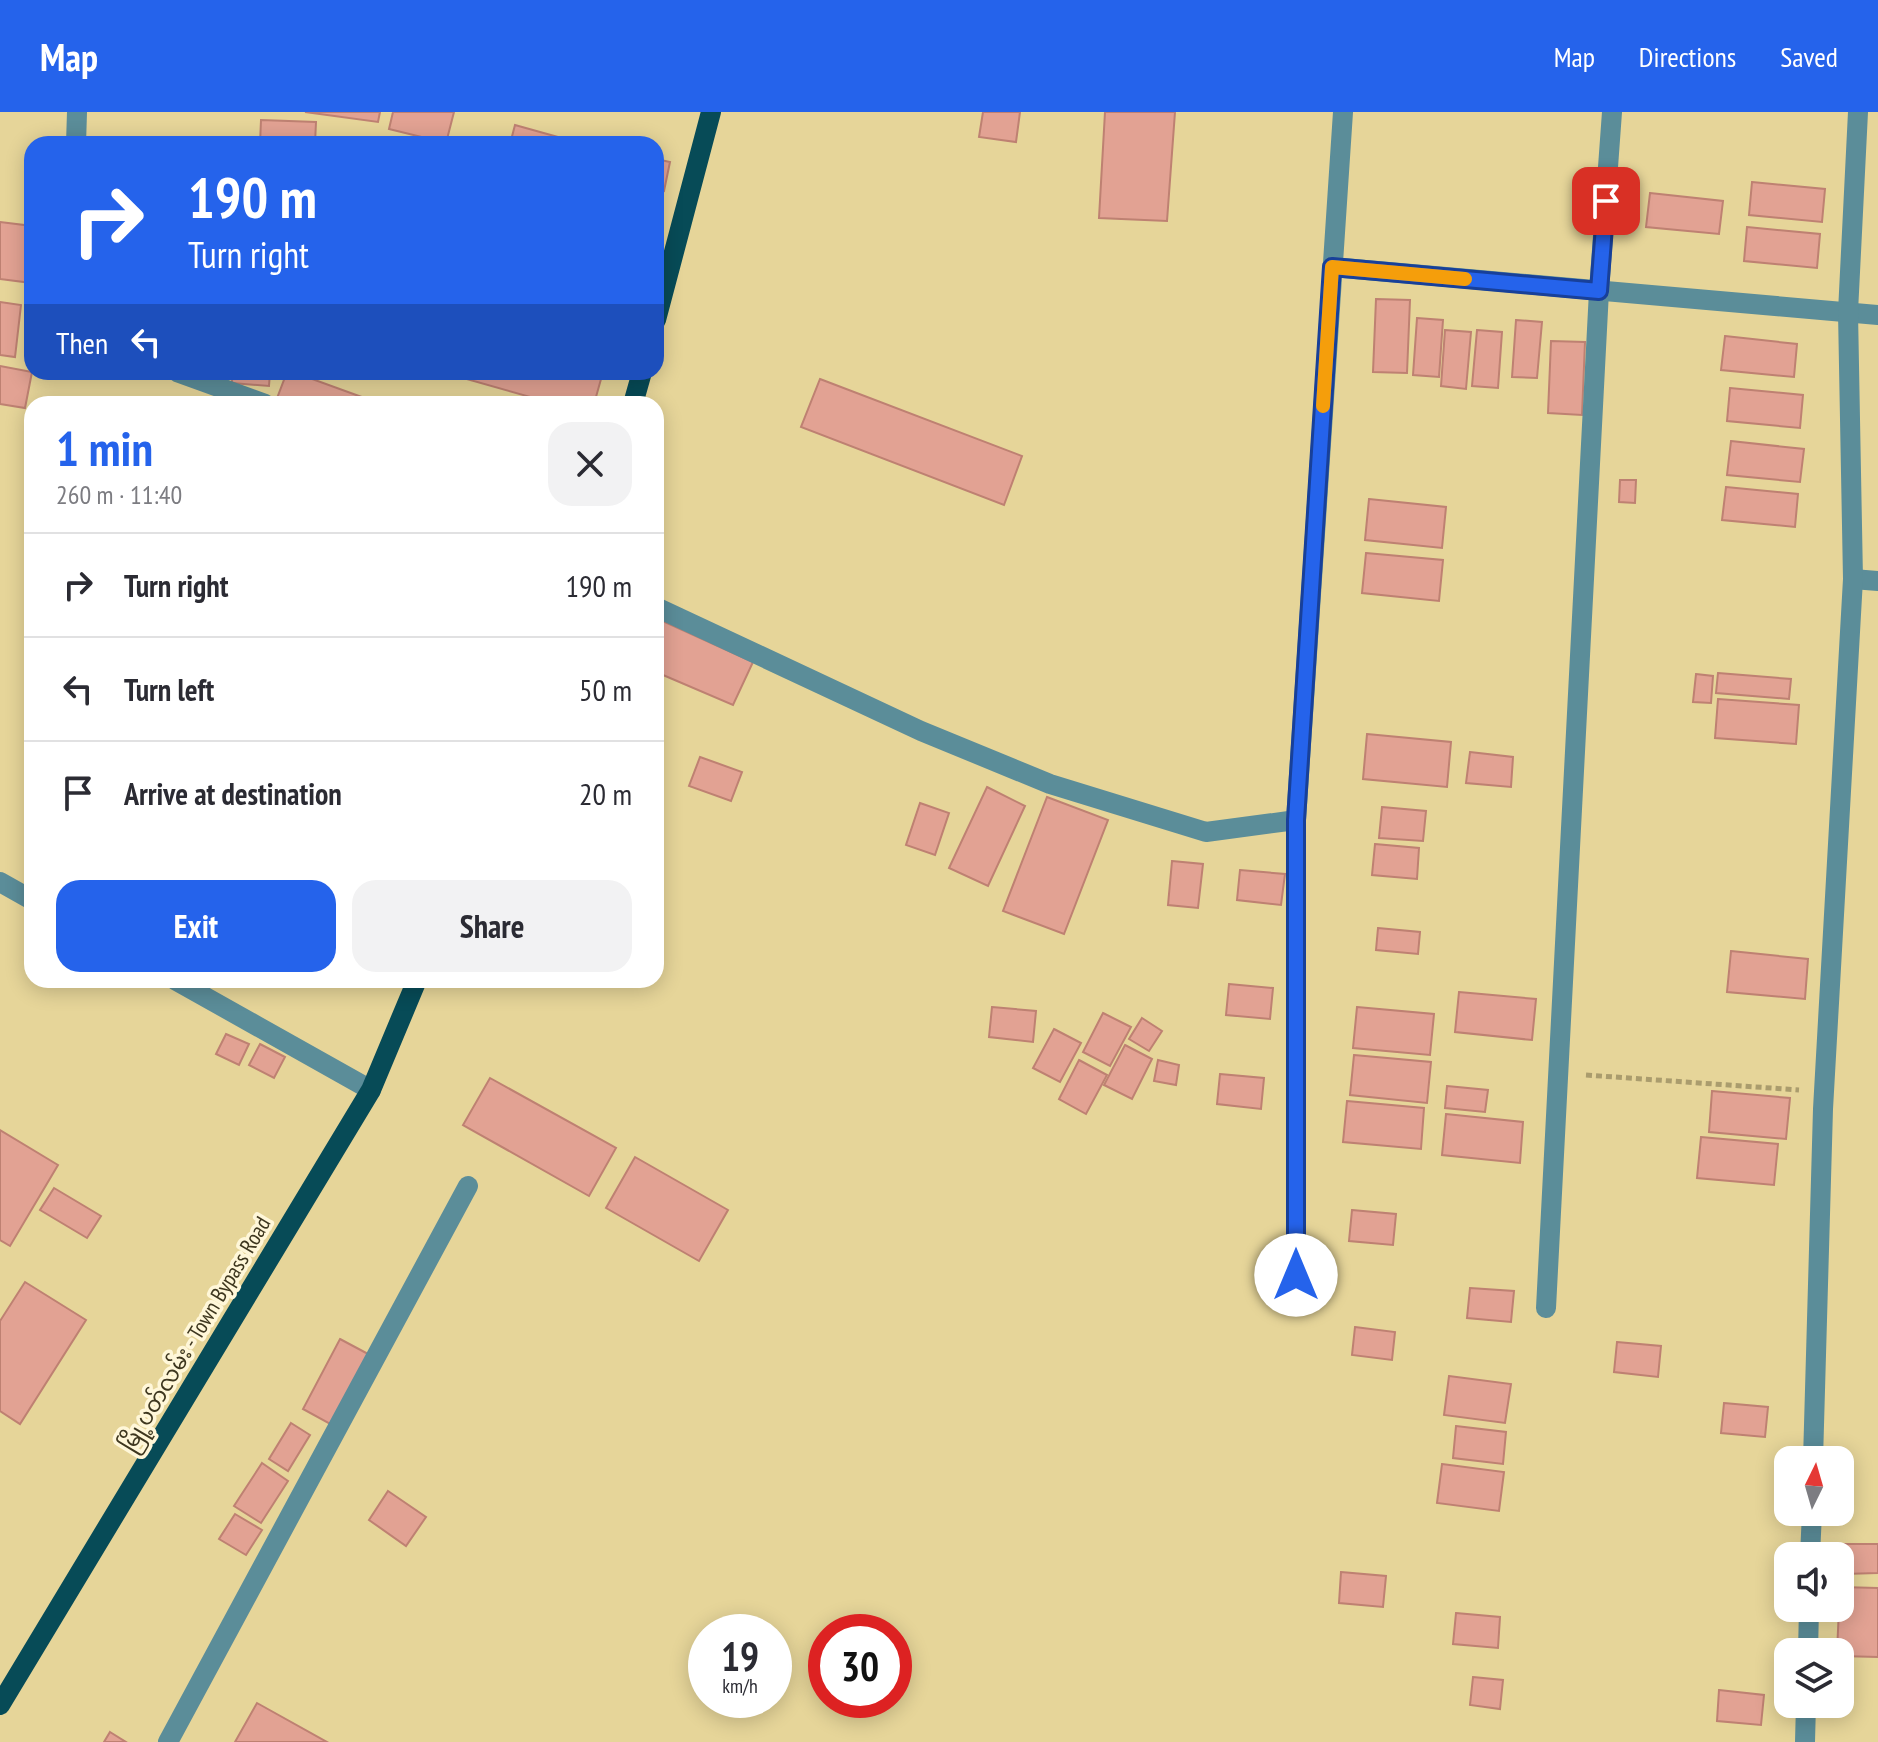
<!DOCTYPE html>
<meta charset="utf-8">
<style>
body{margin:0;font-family:"PT Sans Narrow","Noto Sans Myanmar",sans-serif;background:#f2f2f3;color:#2b2b33;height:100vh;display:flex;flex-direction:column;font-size:30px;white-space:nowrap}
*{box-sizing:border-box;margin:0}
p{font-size:26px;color:#7c7c81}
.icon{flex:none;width:44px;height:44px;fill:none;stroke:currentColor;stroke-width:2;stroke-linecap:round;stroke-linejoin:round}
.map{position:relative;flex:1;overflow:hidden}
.panel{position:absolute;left:24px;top:284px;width:640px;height:592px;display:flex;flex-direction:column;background:#fff;border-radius:24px;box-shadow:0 4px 20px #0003}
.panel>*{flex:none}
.guide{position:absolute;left:24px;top:24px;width:640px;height:244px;border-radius:24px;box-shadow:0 4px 20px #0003;background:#2563eb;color:#fff;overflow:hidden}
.needle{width:52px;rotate:5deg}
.fabs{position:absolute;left:1774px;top:1334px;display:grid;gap:16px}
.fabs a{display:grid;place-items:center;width:80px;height:80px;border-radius:16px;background:#fff;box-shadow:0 4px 20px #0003;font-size:40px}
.speed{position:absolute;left:688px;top:1502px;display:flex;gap:16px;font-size:40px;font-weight:700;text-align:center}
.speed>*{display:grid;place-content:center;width:104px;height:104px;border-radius:50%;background:#fff;box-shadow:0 4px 20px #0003;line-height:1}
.speed small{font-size:20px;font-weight:400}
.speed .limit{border:12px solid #d22;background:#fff;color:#111}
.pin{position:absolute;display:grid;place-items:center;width:68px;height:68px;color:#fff;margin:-34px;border-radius:16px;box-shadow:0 4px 12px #0006}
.me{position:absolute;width:88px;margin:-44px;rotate:0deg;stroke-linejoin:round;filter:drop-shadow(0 0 6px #0008)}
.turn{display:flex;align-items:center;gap:28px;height:168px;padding:0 32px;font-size:36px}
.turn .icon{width:104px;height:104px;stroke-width:2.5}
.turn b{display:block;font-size:56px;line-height:68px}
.then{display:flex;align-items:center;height:76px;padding:0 32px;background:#0003;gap:16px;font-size:30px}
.round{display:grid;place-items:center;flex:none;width:84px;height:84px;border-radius:24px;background:#f2f2f3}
.overview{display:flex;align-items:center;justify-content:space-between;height:136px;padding:0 32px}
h1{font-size:48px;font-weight:700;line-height:60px;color:#2563eb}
.action{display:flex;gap:16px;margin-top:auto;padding:16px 32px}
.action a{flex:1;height:92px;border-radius:24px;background:#2563eb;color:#fff;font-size:32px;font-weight:700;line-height:92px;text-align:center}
.action a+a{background:#f2f2f3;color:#2b2b33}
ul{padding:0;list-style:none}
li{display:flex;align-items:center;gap:24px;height:104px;padding:0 32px;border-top:2px solid #e1e1e2}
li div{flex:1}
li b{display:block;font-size:30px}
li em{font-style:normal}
header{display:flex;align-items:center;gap:48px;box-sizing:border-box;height:112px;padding:0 40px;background:#2563eb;color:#fff}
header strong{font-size:38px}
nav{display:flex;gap:44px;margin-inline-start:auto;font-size:28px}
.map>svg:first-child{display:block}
.building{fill:#e2a293;stroke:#be8172;stroke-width:2}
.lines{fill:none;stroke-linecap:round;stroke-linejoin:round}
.path{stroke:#aa9c6d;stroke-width:5;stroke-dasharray:6 4;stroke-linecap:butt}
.minor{stroke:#5b8d99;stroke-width:20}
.major{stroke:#074b57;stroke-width:20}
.route-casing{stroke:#184099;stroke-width:20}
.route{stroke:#2563eb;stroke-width:14}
.slow{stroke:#f59e0b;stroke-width:14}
.labels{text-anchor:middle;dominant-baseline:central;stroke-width:7;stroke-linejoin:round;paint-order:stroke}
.street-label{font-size:22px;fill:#3e371f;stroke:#fff7d9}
</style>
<header>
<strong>Map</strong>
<nav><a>Map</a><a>Directions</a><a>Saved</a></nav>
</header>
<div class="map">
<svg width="1878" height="1630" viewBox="0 0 1878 1630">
<rect width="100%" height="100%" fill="#e6d599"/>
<g class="building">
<path d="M305 0H380L378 10Z"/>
<path d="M393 0H454L446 31 389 17Z"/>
<path d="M983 0H1020L1016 30 979 25Z"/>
<path d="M1105 0H1175L1167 109 1099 106Z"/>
<path d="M261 8 316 10 315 32H260Z"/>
<path d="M515 13 583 32H510Z"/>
<path d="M656 47 670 50 664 79 656 77Z"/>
<path d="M1752 70 1825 77 1822 110 1749 103Z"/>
<path d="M1650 81 1723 89 1719 122 1646 115Z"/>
<path d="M0 110 32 114V171L0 167Z"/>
<path d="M1747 115 1820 122 1817 156 1744 149Z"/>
<path d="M1376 187 1410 188 1407 261 1373 260Z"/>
<path d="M0 190 21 193 15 245 0 243Z"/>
<path d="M1417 206 1443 208 1439 265 1413 263Z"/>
<path d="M1516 208 1542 210 1537 266 1512 265Z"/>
<path d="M1445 218 1471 220 1466 277 1441 274Z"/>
<path d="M1477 218 1502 220 1498 276 1472 274Z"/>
<path d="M1725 224 1797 232 1794 265 1721 258Z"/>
<path d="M1551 229 1585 230 1582 303 1548 301Z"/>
<path d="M0 254 32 260 25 296 0 292Z"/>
<path d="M232 260H270L269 274 232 271Z"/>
<path d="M287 260H293L381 292H285L276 289Z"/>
<path d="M442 260H603L594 292H555Z"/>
<path d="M820 267 1022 344 1004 393 801 315Z"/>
<path d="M1730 276 1803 283 1800 316 1727 309Z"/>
<path d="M1731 329 1804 337 1800 370 1727 363Z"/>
<path d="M1620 368H1636L1635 391 1619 390Z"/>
<path d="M1726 375 1798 382 1795 415 1722 408Z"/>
<path d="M1369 387 1446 395 1442 436 1365 428Z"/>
<path d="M1366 441 1443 448 1439 489 1362 481Z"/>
<path d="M656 506 753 550 733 593 656 560Z"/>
<path d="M1718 561 1791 567 1789 587 1716 581Z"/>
<path d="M1696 562 1713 564 1711 591 1693 590Z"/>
<path d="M1718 587 1799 593 1796 632 1715 626Z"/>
<path d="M1367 622 1451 630 1447 675 1363 667Z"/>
<path d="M1470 640 1513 645 1511 675 1466 671Z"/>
<path d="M700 645 742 660 731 689 689 674Z"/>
<path d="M987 675 1025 694 988 774 949 756Z"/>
<path d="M1047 685 1108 708 1064 822 1003 799Z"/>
<path d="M920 691 949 701 935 743 906 733Z"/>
<path d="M1382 695 1426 699 1423 729 1379 726Z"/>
<path d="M1375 732 1419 736 1417 767 1372 763Z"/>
<path d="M1172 749 1203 752 1198 796 1168 793Z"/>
<path d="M1240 758 1285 762 1281 793 1237 788Z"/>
<path d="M1378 816 1420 820 1418 842 1376 838Z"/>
<path d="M1731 839 1808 847 1805 887 1727 880Z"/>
<path d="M1229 872 1273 876 1270 907 1226 903Z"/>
<path d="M1459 880 1536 887 1532 928 1455 920Z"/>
<path d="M992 895 1036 899 1033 930 989 925Z"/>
<path d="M1357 895 1434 902 1430 943 1353 936Z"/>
<path d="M1103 901 1131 915 1110 954 1083 940Z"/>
<path d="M1142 906 1162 919 1149 939 1129 927Z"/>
<path d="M1054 917 1081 931 1060 970 1033 956Z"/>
<path d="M226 922 249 932 239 953 216 942Z"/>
<path d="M260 932 285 945 274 966 249 953Z"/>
<path d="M1125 933 1152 947 1132 987 1104 973Z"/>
<path d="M1354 943 1431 950 1427 991 1350 983Z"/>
<path d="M1079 948 1107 963 1086 1002 1059 987Z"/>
<path d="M1158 948 1179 953 1176 973 1154 969Z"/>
<path d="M1220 962 1264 966 1261 997 1217 992Z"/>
<path d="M490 966 616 1036 589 1084 463 1013Z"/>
<path d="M1447 974 1488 978 1485 1000 1445 996Z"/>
<path d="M1712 979 1790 986 1786 1027 1709 1020Z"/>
<path d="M1347 989 1424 996 1421 1037 1343 1030Z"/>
<path d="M1446 1002 1523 1010 1520 1051 1442 1043Z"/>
<path d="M0 1018 58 1053 10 1134 0 1128Z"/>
<path d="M1701 1025 1778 1032 1774 1073 1697 1066Z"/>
<path d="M635 1045 728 1098 699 1149 606 1096Z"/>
<path d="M54 1076 101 1104 87 1126 40 1098Z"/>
<path d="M1352 1098 1396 1102 1393 1133 1349 1129Z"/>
<path d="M25 1170 86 1208 20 1312 0 1299V1209Z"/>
<path d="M1470 1176 1514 1179 1511 1210 1467 1206Z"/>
<path d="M1355 1215 1395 1220 1392 1248 1352 1243Z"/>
<path d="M340 1227 370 1243 332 1313 303 1297Z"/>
<path d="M1617 1230 1661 1234 1658 1265 1614 1260Z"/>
<path d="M1449 1264 1511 1272 1505 1311 1444 1303Z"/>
<path d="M1724 1291 1768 1295 1765 1325 1721 1321Z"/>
<path d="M291 1311 310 1323 288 1359 269 1347Z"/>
<path d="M1456 1314 1506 1320 1503 1352 1453 1346Z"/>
<path d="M262 1351 288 1369 261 1411 234 1394Z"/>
<path d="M1442 1352 1504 1360 1499 1399 1437 1391Z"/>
<path d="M388 1379 426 1405 406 1434 369 1408Z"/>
<path d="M235 1402 262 1418 246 1443 219 1427Z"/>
<path d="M1844 1432H1878V1461L1844 1462Z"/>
<path d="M1341 1460 1386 1464 1383 1495 1339 1491Z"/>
<path d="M1840 1475 1878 1476V1545L1840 1544 1837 1540Z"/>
<path d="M1456 1501 1500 1505 1498 1536 1453 1532Z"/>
<path d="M1473 1565 1503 1568 1500 1597 1470 1593Z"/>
<path d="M1719 1578 1764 1583 1761 1613 1717 1609Z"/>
<path d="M257 1591 327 1630H235Z"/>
<path d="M110 1620 126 1630H104Z"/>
</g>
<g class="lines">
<path class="path" d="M1586 963 1799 978"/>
<g class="minor">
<path d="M76 32 77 0"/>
<path d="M1332 155 1878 203"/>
<path d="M177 260 265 292"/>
<path d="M1853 467 1878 469"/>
<path d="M656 495 921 619 1050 672 1206 720 1296 708"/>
<path d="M0 770 32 788"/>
<path d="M175 868 371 978"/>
<path d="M1296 1163V708L1343 0"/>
<path d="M1546 1196 1599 179 1612 0"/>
<path d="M1813 1348 1823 997 1853 467 1848 200 1858 0"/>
<path d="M1810 1444 1812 1400"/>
<path d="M1808 1540 1809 1496"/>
<path d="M168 1630 468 1074"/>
<path d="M1805 1630 1806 1592"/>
</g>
<g class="major">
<path d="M656 208 711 0"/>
<path d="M633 292 642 260"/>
<path d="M0 1593 371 978 417 868"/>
</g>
</g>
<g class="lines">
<defs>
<path id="route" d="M1296 1163V708L1332 155 1599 179 1606 89"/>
</defs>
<use href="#route" class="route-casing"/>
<use href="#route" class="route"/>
<path class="slow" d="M1323 294 1332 155 1465 167"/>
</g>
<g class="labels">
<g class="street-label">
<text transform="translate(195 1222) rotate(-59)">မြို့ပတ်လမ်း - Town Bypass Road</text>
</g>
</g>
</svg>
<div class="fabs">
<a><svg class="needle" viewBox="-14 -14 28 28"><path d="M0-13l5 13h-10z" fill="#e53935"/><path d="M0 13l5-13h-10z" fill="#7c7c81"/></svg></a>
<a><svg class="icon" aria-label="sound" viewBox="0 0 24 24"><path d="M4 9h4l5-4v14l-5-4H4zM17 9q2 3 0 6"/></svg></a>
<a><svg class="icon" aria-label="layers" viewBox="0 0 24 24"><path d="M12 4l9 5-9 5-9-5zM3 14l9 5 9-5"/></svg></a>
</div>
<div class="speed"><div>19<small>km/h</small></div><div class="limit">30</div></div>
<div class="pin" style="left:1606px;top:89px;background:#d93025"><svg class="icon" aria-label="arrive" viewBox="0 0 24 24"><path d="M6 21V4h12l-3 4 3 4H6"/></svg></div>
<svg class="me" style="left:1296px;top:1163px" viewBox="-20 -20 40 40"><circle r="19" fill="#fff"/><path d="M0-13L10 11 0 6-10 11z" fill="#2563eb"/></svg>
<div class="guide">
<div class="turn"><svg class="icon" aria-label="right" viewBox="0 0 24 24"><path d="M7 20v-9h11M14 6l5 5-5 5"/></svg><div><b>190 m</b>Turn right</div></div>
<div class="then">Then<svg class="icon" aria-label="left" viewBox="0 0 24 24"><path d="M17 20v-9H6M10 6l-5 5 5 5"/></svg></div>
</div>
<section class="panel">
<div class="overview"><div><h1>1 min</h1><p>260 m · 11:40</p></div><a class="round"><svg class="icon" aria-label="close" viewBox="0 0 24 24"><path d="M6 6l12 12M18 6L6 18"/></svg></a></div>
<ul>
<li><svg class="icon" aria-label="right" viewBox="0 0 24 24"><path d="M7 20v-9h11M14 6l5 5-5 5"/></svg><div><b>Turn right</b></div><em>190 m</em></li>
<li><svg class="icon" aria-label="left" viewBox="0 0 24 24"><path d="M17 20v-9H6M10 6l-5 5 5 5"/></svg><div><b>Turn left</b></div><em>50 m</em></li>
<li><svg class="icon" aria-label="arrive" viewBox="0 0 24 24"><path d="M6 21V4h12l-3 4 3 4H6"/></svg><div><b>Arrive at destination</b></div><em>20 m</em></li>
</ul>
<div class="action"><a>Exit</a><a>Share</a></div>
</section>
</div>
